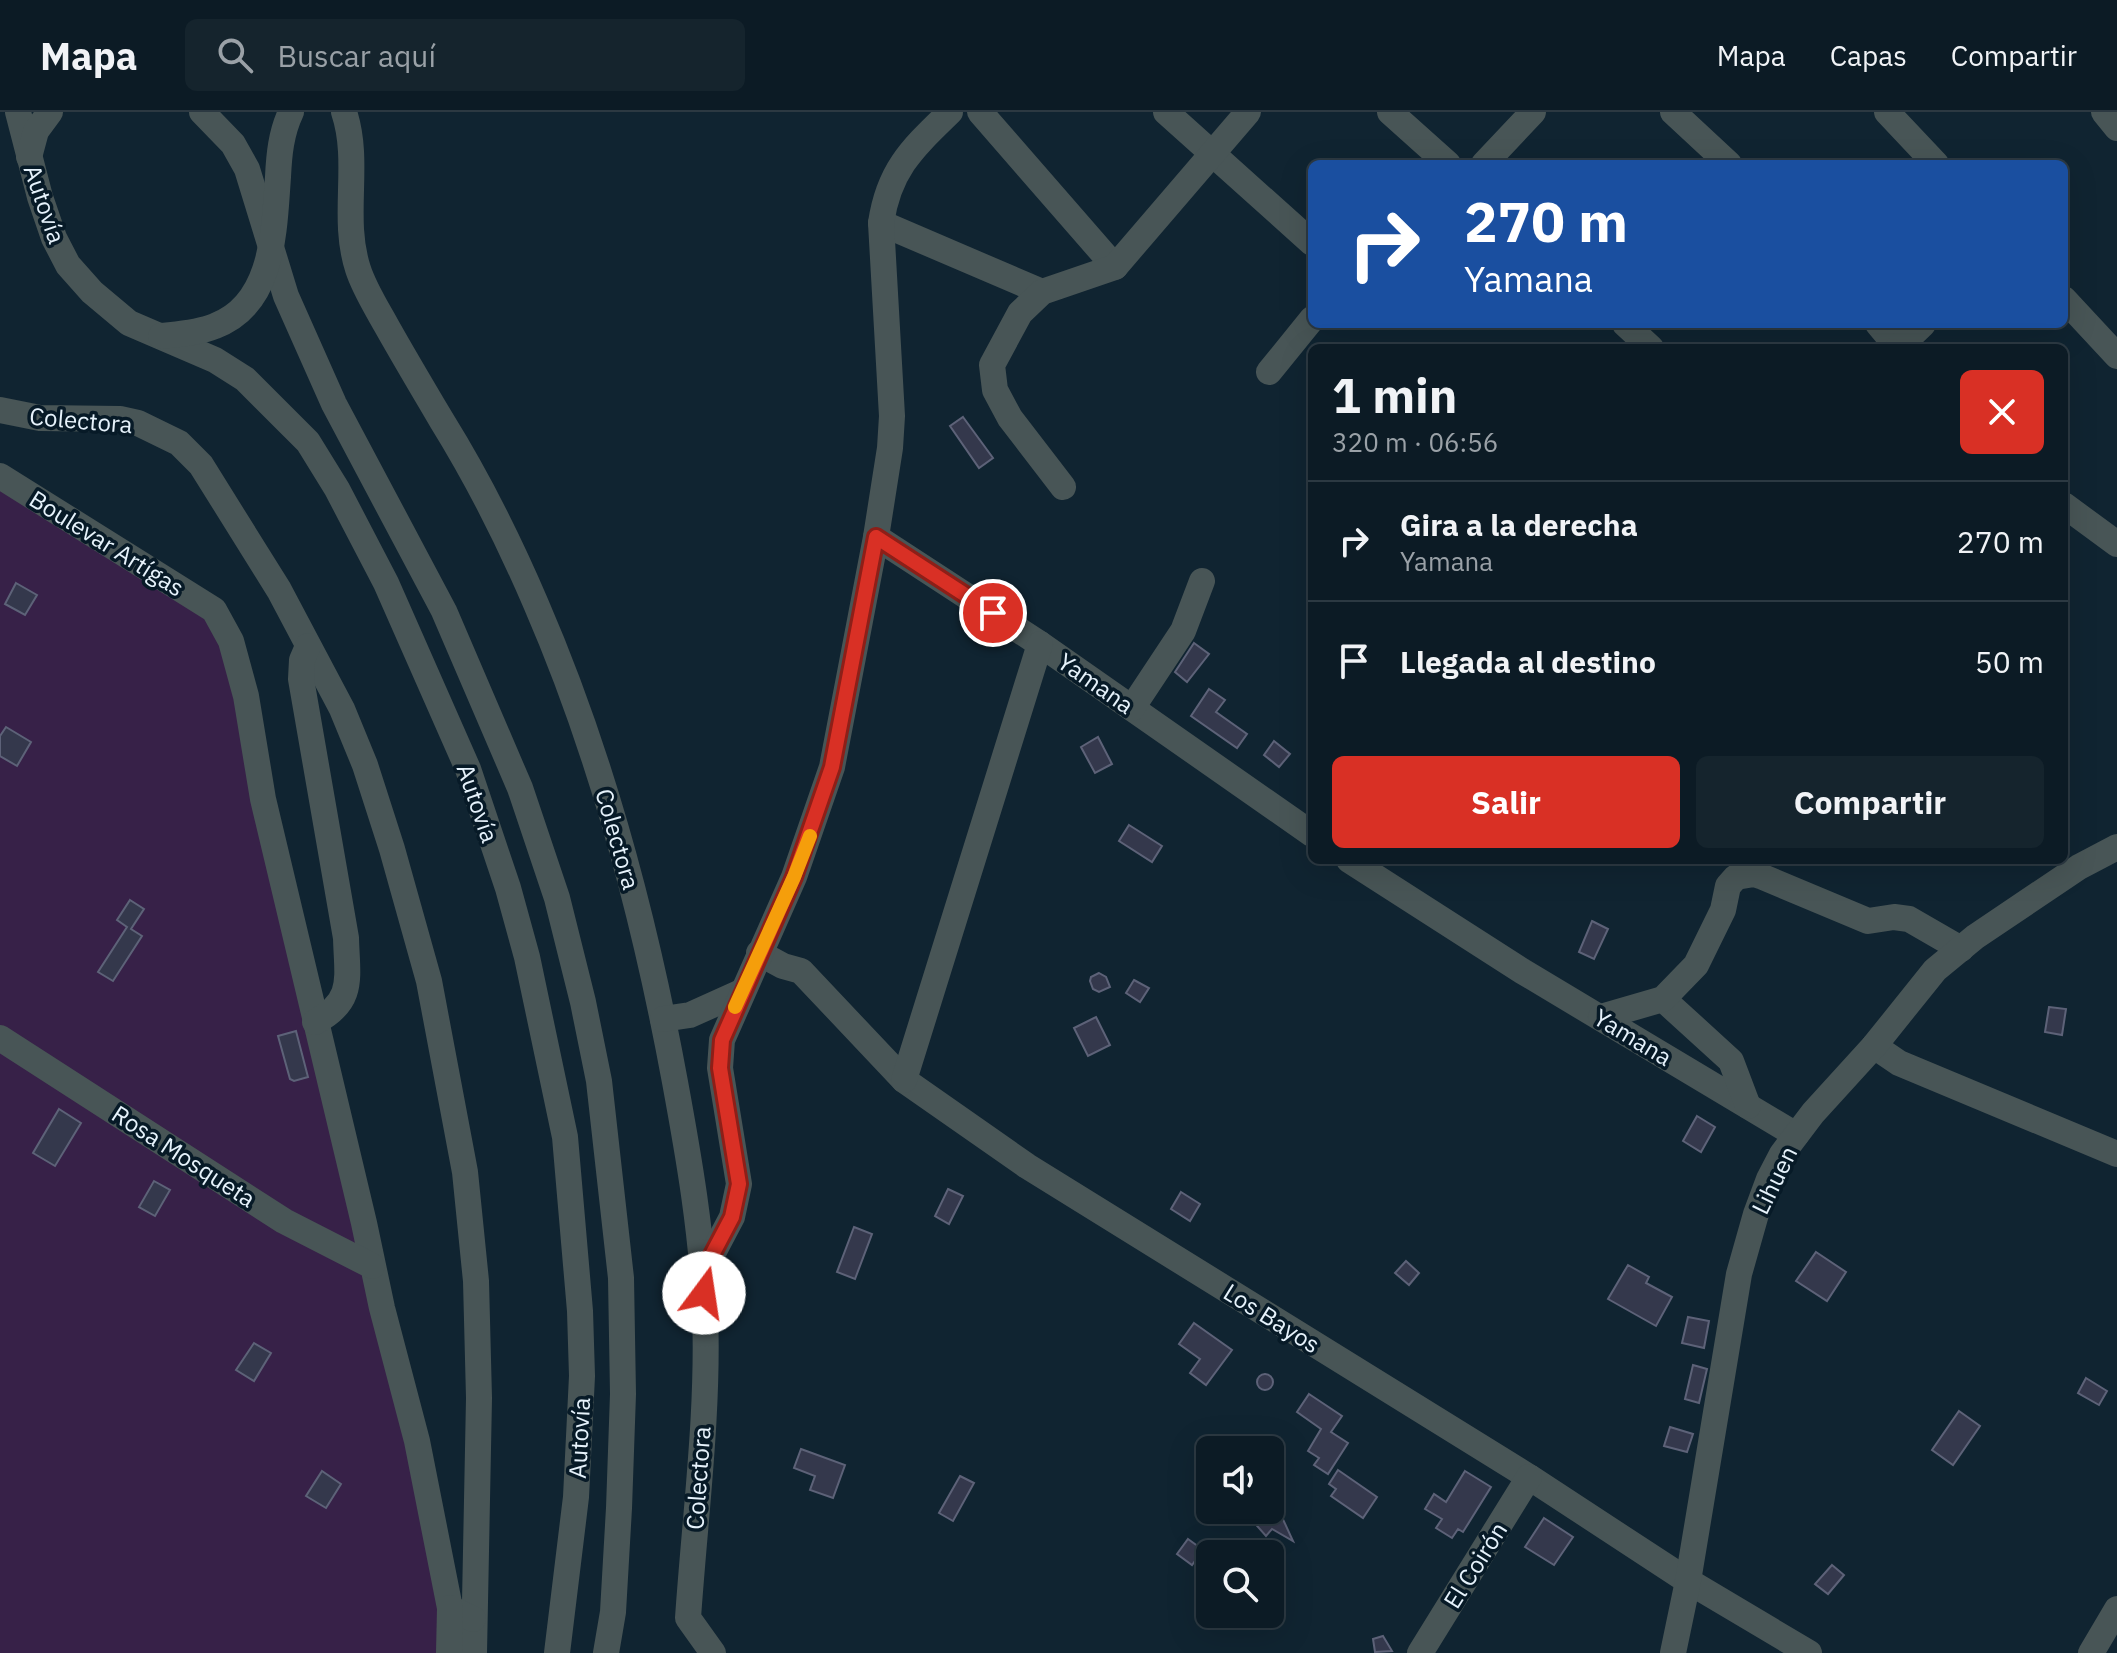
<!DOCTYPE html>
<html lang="es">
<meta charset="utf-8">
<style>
body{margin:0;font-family:"IBM Plex Sans",sans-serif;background:#15242d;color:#f1f3f6;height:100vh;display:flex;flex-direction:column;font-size:30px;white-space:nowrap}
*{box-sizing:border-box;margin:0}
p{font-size:26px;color:#9aa1a7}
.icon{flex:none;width:44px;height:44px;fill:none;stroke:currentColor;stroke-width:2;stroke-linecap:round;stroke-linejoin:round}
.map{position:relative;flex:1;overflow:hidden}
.side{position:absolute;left:1308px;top:232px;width:760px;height:520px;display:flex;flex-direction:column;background:#0c1b25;border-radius:12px;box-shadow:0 8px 32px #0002,0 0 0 2px #2c3942}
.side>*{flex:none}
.hud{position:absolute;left:1308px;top:48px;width:760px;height:168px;border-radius:12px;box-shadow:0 8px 32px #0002,0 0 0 2px #2c3942;background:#1a4fa0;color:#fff;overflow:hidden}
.tools{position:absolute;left:1196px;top:1324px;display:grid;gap:16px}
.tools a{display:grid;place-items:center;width:88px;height:88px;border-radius:12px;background:#0c1b25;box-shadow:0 8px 32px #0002,0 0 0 2px #2c3942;font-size:40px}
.pin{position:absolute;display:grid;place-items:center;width:68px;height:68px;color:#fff;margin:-34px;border:4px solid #fff;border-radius:50%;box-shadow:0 2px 8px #0007}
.me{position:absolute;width:88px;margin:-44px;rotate:14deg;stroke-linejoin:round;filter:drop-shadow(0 0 6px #0008)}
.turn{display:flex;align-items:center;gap:28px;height:168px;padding:0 24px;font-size:36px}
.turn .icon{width:104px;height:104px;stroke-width:2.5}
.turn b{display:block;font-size:56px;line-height:68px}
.round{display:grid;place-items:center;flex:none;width:84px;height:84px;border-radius:12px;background:#15242d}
.headline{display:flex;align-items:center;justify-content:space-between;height:136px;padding:0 24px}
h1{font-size:48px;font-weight:700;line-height:60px}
.button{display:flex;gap:16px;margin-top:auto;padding:16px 24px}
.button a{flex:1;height:92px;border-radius:12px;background:#d93025;color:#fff;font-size:32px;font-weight:700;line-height:92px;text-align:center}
.button a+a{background:#15242d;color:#f1f3f6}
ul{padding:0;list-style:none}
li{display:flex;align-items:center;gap:24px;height:120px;padding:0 24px;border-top:2px solid #2c3942}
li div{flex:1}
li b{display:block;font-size:30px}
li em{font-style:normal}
header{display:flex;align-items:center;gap:48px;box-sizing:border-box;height:112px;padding:0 40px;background:#0c1b25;border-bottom:2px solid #2c3942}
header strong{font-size:38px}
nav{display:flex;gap:44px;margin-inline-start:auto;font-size:28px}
.search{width:560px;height:72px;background:#15242d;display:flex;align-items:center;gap:20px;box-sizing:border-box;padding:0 28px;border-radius:12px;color:#9aa1a7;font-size:30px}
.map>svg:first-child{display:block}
.green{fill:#372148}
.building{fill:#34384c;stroke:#5d6278;stroke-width:2}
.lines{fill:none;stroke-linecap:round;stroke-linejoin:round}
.minor{stroke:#485556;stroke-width:26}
.route-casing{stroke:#8d1f18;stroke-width:20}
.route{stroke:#d93025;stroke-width:14}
.slow{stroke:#f59e0b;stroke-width:14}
.labels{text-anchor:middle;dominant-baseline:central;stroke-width:7;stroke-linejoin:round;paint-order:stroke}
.street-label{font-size:24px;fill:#e6f2fb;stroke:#071a27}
</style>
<header>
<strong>Mapa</strong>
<div class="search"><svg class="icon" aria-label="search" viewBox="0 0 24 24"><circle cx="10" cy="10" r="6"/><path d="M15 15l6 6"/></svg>Buscar aquí</div>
<nav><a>Mapa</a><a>Capas</a><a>Compartir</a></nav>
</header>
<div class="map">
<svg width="2117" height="1541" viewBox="0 0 2117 1541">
<rect width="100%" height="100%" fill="#102431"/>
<path class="green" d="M0 364 214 498 474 1541H0Z"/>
<g class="building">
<path d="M963 305 993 346 979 356 950 314Z"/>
<path d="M16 471 37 483 25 503 5 492Z"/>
<path d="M1194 531 1209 542 1187 570 1175 560Z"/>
<path d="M1209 577 1225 588 1216 600 1247 622 1237 636 1191 604Z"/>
<path d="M6 615 31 630 17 654 0 644V624Z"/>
<path d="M1098 625 1112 652 1095 661 1081 635Z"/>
<path d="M1274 629 1290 642 1279 655 1264 643Z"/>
<path d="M1129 713 1162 734 1152 750 1119 729Z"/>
<path d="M130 788 144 797 131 817 142 824 113 869 98 860 127 815 117 808Z"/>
<path d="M1592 809 1608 817 1594 847 1579 840Z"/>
<path d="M1099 861 1106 865 1110 875 1099 880 1093 877 1090 869 1091 865Z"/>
<path d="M1134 868 1149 876 1140 890 1126 881Z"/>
<path d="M2049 895 2066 897 2062 923 2045 920Z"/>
<path d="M1096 905 1110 933 1088 944 1074 916Z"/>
<path d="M296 919 308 965 294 969 290 967 278 924Z"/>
<path d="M59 997 81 1011 55 1054 33 1041Z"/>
<path d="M1697 1004 1715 1015 1701 1040 1683 1029Z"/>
<path d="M154 1069 170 1078 155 1104 139 1095Z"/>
<path d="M948 1077 963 1084 949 1112 935 1104Z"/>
<path d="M1181 1080 1200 1092 1190 1109 1171 1097Z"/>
<path d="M854 1115 872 1122 855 1167 837 1160Z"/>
<path d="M1816 1140 1846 1160 1827 1189 1796 1169Z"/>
<path d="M1406 1149 1419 1161 1409 1173 1395 1161Z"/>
<path d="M1628 1153 1649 1165 1646 1171 1672 1185 1656 1214 1608 1187Z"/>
<path d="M1688 1205 1709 1209 1704 1236 1682 1231Z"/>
<path d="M1194 1211 1232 1238 1206 1273 1190 1261 1200 1247 1179 1232Z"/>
<path d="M254 1231 271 1241 254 1269 236 1258Z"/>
<path d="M1693 1253 1707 1257 1699 1291 1685 1287Z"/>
<circle cx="1265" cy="1270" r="8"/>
<path d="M2086 1266 2107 1279 2099 1293 2078 1281Z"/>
<path d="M1309 1282 1342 1304 1331 1320 1348 1331 1328 1362 1314 1353 1319 1346 1308 1339 1321 1317 1297 1300Z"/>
<path d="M1959 1299 1980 1314 1953 1353 1932 1338Z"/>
<path d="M1670 1315 1693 1322 1687 1340 1664 1334Z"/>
<path d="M801 1337 845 1353 833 1386 810 1378 815 1364 794 1356Z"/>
<path d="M1338 1358 1377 1385 1363 1406 1331 1384 1336 1377 1329 1372Z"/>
<path d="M322 1359 341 1372 326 1396 306 1384Z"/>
<path d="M1465 1359 1491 1375 1463 1420 1458 1417 1452 1426 1436 1416 1442 1407 1425 1397 1434 1382 1446 1390Z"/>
<path d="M960 1364 974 1371 953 1409 939 1401Z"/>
<path d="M1243 1398H1276L1281 1403 1293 1429 1272 1417 1266 1424Z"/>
<path d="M1544 1406 1573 1425 1554 1453 1525 1435Z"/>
<path d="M1188 1427 1203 1438 1192 1453 1177 1442Z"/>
<path d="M1832 1453 1844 1463 1828 1482 1815 1472Z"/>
<path d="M1383 1524 1392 1539 1375 1540 1373 1527Z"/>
</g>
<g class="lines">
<g class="minor">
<path d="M18 0 40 85 54 126 68 153 92 180 129 211 215 248 245 267 308 330 337 377 386 471 468 657 508 776 527 845 565 1025 580 1199 582 1264 576 1385 557 1541"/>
<path d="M202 0 233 32 247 57 286 184 334 292 444 499 520 676 557 786 583 890 599 969 621 1166 623 1282 619 1396 613 1500 606 1541"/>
<path d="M344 0C361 51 341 105 358 157 364 176 376 195 386 213 404 245 423 277 442 309 478 367 509 429 536 492 602 644 645 807 675 970 689 1046 702 1121 705 1198 709 1300 695 1404 688 1506L713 1541"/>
<path d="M980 0 1115 155"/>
<path d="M1166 0 1312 131"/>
<path d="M1390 0 1448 52"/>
<path d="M1673 0 1729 52"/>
<path d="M1887 0 1936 52"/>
<path d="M2104 0 2117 16"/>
<path d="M29 45 36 19 50 0"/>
<path d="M1484 52 1533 0"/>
<path d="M881 111 1042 180"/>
<path d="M2064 187 2117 244"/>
<path d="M1625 212 1651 236"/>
<path d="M1878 212 1898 236"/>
<path d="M161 224C179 222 198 221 215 214 274 192 274 118 278 65 279 43 281 21 291 0"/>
<path d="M1898 236 1923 212"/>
<path d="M1269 260 1312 207"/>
<path d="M0 298 40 306 120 307 138 311 179 331 201 353 279 478 342 597 365 653 392 737 429 869 465 1060 476 1169 479 1286 474 1541"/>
<path d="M0 364 214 498 231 529 246 584 263 687 364 1111 382 1196 417 1329 450 1496 473 1507"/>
<path d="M1063 375 1010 306 995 278 992 253 1020 201 1042 180 1115 155 1248 0"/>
<path d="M2064 393 2117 432"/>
<path d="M876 425 1040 532 1312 722"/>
<path d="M308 534 302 548 301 567 346 826C347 866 355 889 315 910"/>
<path d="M1132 596 1183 519 1202 469"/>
<path d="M1349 748 1522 859 1796 1023"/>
<path d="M759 841 783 854 801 859 904 968 1027 1054 1529 1365 1688 1469 1809 1541"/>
<path d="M1663 887 1731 949 1748 994"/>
<path d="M1601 905 1663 887 1696 853 1723 798 1728 774 1736 765 1754 762 1763 765 1868 809 1894 805 1909 807 1961 837"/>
<path d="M663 907 690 903 741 880"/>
<path d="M0 926 284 1109 372 1154"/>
<path d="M1874 934 1899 951 2117 1042"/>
<path d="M904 968 1040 532"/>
<path d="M703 1160 732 1105 739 1072 720 956 722 928 794 765 832 655 876 425 890 336 892 304 881 111C889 57 913 36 950 0"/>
<path d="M449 1541 450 1496"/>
<path d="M1420 1541 1529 1365"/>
<path d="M1673 1541 1688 1469 1739 1162 1756 1102 1769 1067 1782 1042 1813 1001 1874 934 1935 858 1975 825 2079 755 2117 735"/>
<path d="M2091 1541 2117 1497"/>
</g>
</g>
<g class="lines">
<defs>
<path id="route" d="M704 1181 703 1160 732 1105 739 1072 720 956 722 928 794 765 832 655 876 425 993 501"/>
</defs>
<use href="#route" class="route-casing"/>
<use href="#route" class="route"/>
<path class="slow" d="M735 895 794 765 810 724"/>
</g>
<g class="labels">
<g class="street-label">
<text transform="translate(45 92) rotate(71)">Autovía</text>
<text transform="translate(81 308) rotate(5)">Colectora</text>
<text transform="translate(107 431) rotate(32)">Boulevar Artígas</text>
<text transform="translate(1096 571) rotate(35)">Yamana</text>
<text transform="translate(478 691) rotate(71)">Autovía</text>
<text transform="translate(618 727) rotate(74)">Colectora</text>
<text transform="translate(1633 925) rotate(31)">Yamana</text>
<text transform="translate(184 1044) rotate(33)">Rosa Mosqueta</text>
<text transform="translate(1774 1068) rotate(-64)">Lihuen</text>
<text transform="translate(1272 1206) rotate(32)">Los Bayos</text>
<text transform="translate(579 1326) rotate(-87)">Autovía</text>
<text transform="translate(698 1366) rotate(-86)">Colectora</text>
<text transform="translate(1475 1453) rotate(-58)">El Coirón</text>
</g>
</g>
</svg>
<div class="tools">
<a><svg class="icon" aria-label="sound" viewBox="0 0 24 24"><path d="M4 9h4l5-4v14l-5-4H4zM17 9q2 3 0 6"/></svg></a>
<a><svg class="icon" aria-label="search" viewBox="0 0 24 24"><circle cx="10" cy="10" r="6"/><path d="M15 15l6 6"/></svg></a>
</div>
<div class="pin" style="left:993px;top:501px;background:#d93025"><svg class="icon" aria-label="arrive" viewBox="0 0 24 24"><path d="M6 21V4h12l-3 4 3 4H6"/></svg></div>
<svg class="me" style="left:704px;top:1181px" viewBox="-20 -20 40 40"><circle r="19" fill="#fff"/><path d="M0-13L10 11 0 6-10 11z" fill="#d93025"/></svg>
<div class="hud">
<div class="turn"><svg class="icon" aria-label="right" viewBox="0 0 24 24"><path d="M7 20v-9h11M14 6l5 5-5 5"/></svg><div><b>270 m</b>Yamana</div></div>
</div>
<section class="side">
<div class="headline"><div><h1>1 min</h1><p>320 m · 06:56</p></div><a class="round" style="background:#d93025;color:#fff"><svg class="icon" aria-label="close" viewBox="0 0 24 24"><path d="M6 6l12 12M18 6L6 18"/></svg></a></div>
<ul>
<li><svg class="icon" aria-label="right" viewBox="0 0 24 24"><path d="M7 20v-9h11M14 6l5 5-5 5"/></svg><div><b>Gira a la derecha</b><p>Yamana</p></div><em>270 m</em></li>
<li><svg class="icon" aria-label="arrive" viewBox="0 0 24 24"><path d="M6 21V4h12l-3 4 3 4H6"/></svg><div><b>Llegada al destino</b></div><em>50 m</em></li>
</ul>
<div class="button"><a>Salir</a><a>Compartir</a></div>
</section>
</div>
